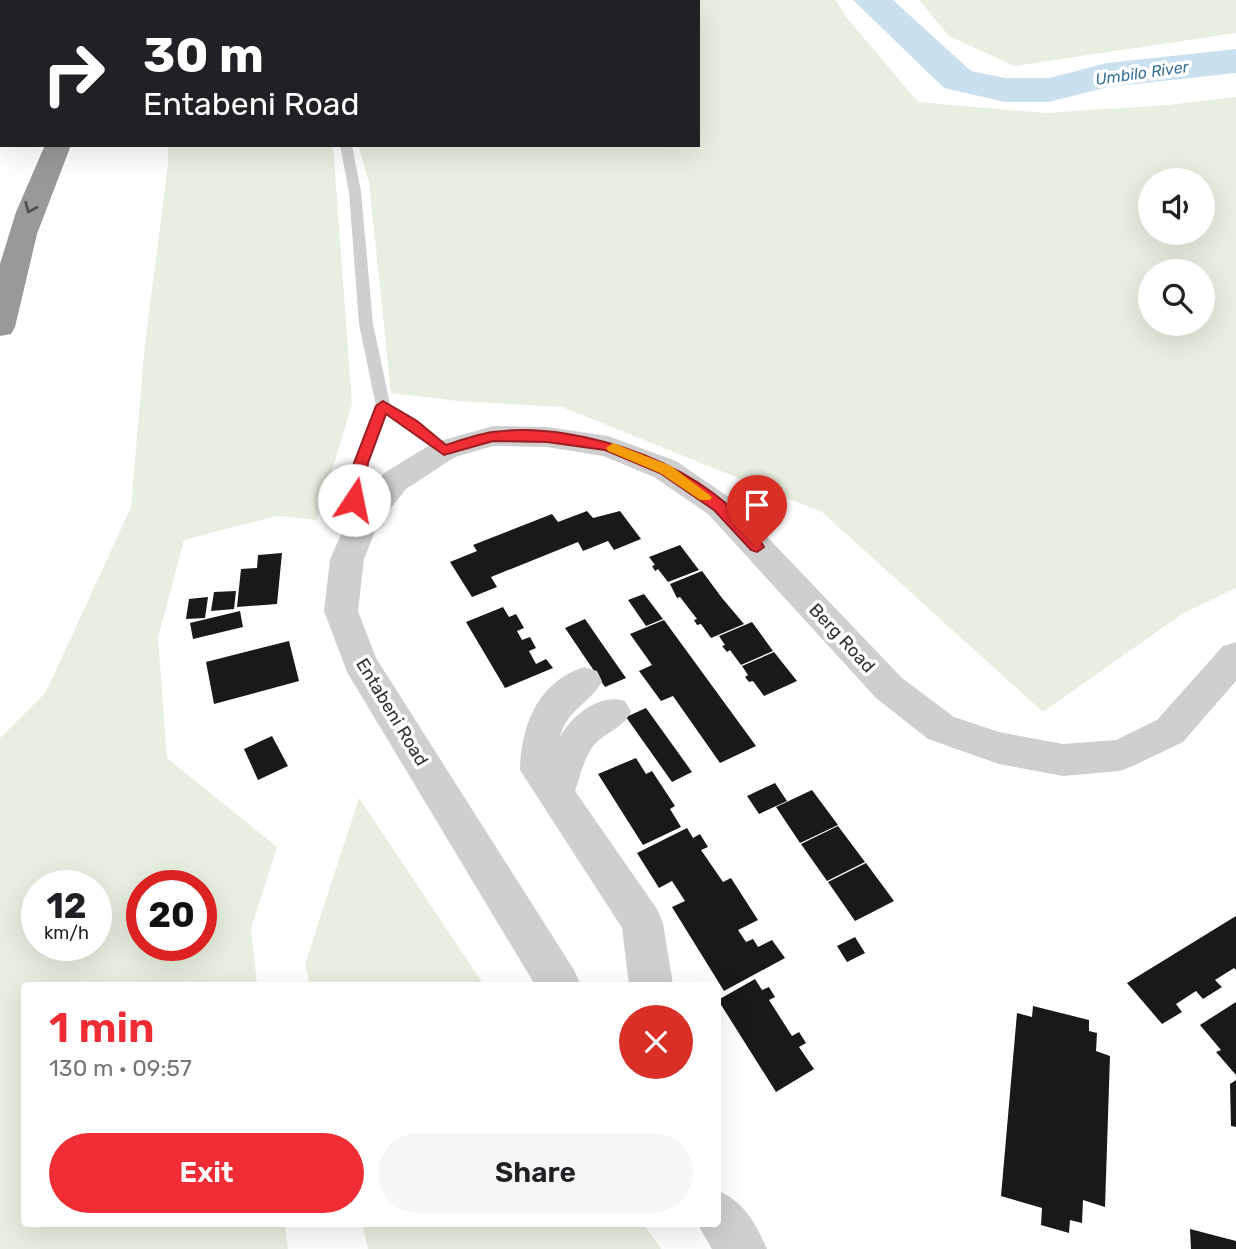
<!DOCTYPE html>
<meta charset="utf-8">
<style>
body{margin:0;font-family:Rubik,sans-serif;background:#f6f6f6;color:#202124;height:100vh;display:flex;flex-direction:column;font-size:26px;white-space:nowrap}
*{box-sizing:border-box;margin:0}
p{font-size:23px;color:#757577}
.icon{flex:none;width:38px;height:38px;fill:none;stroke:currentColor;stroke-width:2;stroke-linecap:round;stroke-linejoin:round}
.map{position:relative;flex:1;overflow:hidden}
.sheet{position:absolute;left:21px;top:982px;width:700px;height:245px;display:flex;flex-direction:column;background:#fff;border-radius:7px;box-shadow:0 7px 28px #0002}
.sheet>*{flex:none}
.top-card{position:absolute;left:0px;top:0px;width:700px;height:147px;box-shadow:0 7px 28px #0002;background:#202124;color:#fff;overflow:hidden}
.controls{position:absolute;left:1138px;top:168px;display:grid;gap:14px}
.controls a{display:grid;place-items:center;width:77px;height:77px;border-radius:50%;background:#fff;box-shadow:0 7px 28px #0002;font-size:35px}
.speed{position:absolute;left:21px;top:870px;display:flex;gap:14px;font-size:35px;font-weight:700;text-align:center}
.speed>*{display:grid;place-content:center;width:91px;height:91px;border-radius:50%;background:#fff;box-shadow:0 7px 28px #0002;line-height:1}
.speed small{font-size:18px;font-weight:400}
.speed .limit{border:10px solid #d22;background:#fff;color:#111}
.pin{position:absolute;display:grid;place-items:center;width:60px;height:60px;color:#fff;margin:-72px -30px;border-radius:50% 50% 50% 0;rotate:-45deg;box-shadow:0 0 7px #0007}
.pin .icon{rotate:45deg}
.me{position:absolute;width:77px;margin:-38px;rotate:11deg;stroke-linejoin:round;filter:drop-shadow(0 0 5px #0008)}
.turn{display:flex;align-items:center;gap:24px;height:147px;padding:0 28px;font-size:32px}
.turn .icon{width:91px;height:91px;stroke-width:2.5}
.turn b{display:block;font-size:49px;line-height:60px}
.round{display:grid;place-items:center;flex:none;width:74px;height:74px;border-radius:37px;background:#f6f6f6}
.headline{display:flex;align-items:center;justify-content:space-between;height:119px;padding:0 28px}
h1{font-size:42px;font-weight:600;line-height:52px;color:#f02c34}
.cta{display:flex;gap:14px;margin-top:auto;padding:14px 28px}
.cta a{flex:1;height:80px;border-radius:42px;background:#f02c34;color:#fff;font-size:28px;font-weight:600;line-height:80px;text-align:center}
.cta a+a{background:#f6f6f6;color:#202124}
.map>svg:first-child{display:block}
.green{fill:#e7efe0;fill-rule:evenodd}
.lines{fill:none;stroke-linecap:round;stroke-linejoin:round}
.river{fill:#cbe0ef;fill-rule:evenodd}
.building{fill:#191919}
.service{fill:#cfcfcf;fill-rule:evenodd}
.minor{fill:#cfcfcf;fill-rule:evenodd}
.motorway{fill:#999;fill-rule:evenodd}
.oneway{stroke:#515151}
.route{fill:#f02c34;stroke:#9c1d22;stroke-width:2}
.slow{fill:#f59e0b}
.labels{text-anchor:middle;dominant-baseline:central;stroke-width:7;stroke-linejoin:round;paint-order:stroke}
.far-water-label{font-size:16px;font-style:italic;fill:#39729a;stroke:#fff}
.street-label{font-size:18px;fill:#323232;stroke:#fff}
</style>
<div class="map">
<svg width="1236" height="1249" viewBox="0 0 1236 1249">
<rect width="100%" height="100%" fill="#fff"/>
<g class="green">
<path d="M276 0H836L846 17 918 102 1045 113 1168 105 1236 97V588L1182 614 1043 712 822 512 562 407 458 401 391 393 369 182 358 145H698V2ZM1150 180H1202V233H1150ZM1150 271H1202V324H1150Z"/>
<path d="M919 0H1236V33L1014 66 949 36Z"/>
<path d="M168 145H333L352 404 317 520 276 516 184 540 158 638 167 758 277 847 251 929 257 985H24V1223H285L288 1249H0V738L46 692 131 507 145 343 168 165ZM37 886H96V945H37ZM142 886H201V945H142Z"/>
<path d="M359 798 484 985H310L305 964Z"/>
<path d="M362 1223H643L661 1249H368Z"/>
</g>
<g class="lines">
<path class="river" d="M853 0H893L971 71 1005 78H1049L1107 63 1236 49V73L1108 87 1049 102H1005L944 88Z"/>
</g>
<g class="building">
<path d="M587 511 593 518 620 511 641 539 614 550 608 541 583 551 578 542 491 577 497 587 472 597 450 562 477 551 473 545 552 514 558 522Z"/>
<path d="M680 545 699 570 668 582 658 569 655 571 652 566 655 565 649 557Z"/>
<path d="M282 553 277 604 237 607 241 569 257 568 258 555Z"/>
<path d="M702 571 722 598 744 624 711 638 701 624 697 625 694 620 697 619 680 597 677 598 670 584Z"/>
<path d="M236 591 234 609 211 611 214 592Z"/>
<path d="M644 594 663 619 646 626 628 600Z"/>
<path d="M208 597 205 618 186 619 189 599Z"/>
<path d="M503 607 509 617 516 614 524 628 517 631 522 640 530 637 536 648 529 651 536 664 546 659 553 668 505 688 466 622Z"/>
<path d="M240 611 243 627 193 639 190 623Z"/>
<path d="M585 619 605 648 626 678 605 687 565 628Z"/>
<path d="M664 620 756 746 720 763 673 696 661 701 639 671 652 665 630 634Z"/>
<path d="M752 622 773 651 741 665 730 650 727 652 722 646 725 645 719 636Z"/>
<path d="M289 641 299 681 214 704 206 662Z"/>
<path d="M774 652 797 681 764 696 753 681 749 682 745 677 748 675 742 666Z"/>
<path d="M646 708 692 772 672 782 626 717Z"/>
<path d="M272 736 288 766 258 780 244 749Z"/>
<path d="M636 758 646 774 652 771 675 806 670 809 681 827 643 845 598 774Z"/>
<path d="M775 783 787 801 759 814 747 796Z"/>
<path d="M812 790 838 825 800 843 776 807Z"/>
<path d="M838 826 865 862 827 881 801 844Z"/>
<path d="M687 828 693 838 700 834 708 847 701 850 723 882 731 878 758 920 738 930 746 942 753 939 758 947 772 940 785 958 724 991 672 907 685 901 672 881 659 888 637 853Z"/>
<path d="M866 863 894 901 855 921 828 882Z"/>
<path d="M1236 916V970L1234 968 1215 980 1222 987 1203 999 1196 991 1176 1004 1182 1012 1162 1024 1127 983Z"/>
<path d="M855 937 865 953 847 962 837 946Z"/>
<path d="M755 979 762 990 769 987 775 997 769 1000 792 1036 799 1032 806 1043 799 1047 814 1069 776 1092 718 1000Z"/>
<path d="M1236 1002V1075L1216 1052 1221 1050 1200 1025Z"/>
<path d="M1033 1006 1089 1020V1031L1097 1033 1096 1051 1110 1056 1105 1207 1083 1200 1082 1223 1070 1220 1069 1233 1041 1225 1042 1208 1001 1196 1017 1013 1032 1017Z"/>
<path d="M1236 1080V1127L1231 1126 1230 1084Z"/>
<path d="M1190 1229 1236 1241V1249H1191Z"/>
</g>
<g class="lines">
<path class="service" d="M340 145H352L361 192 373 324 390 404 418 420 452 450 444 455 439 454 408 428 387 415 369 463 357 537 349 543 341 537 353 463 376 406 359 324 349 192Z"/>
<g class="minor">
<path d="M493 426 547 427 608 436 676 461 730 498 902 678 954 717 999 732 1063 744 1116 740 1157 720 1223 646 1236 642V681L1183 742 1133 766 1120 771 1063 776 999 764 928 739 876 698 708 514 654 477 603 456 547 447 493 446 455 457 406 489 378 524 364 559 358 611 376 658 574 970 581 985H535L347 672 324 611 330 559 348 519 384 473 433 443Z"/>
<path d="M584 667 597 671 602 681C591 703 566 710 560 737 572 715 600 693 625 701L631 712C622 729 606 732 594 745 584 757 580 777 575 791L657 909 663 923 673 985H629L622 928 520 770C521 725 538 682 584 667Z"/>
<path d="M718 1191C744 1201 756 1224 767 1249H712L697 1223H718Z"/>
</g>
<g class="motorway">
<path d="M15 0H38L14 2Z"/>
<path d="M77 0H100L76 2Z"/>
<path d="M144 0H166L143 2Z"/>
<path d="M2 15V30L0 31V16Z"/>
<path d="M0 86H2L0 102Z"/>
<path d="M45 145H71L37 234 15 327 11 334 0 336V264L16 212Z"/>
</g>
</g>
<defs><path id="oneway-chevron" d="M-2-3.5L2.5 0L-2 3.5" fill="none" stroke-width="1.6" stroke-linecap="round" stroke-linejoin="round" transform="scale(1.75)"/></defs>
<use class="oneway" href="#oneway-chevron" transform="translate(30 208) rotate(113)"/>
<path class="route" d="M383 401 417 421 446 445C461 440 478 434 493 432 583 420 715 467 764 547L757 552 751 550 714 510 660 473 605 450 547 442 493 441 444 455 386 414 368 463 361 500 354 505 349 503 347 500 354 463 376 406Z"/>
<path class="slow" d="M613 443 671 466 712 497 710 500H700L660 473 608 451 606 448Z"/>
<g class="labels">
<g class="far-water-label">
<text transform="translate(1142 73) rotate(-8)">Umbilo River</text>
</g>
<g class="street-label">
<text transform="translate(842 638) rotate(47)">Berg Road</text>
<text transform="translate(392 712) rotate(59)">Entabeni Road</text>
</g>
</g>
</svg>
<div class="controls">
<a><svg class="icon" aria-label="sound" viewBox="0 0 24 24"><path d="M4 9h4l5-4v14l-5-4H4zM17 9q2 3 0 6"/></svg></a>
<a><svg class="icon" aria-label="search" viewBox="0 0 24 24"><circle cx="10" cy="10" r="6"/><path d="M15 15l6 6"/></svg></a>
</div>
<div class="speed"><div>12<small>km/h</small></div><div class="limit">20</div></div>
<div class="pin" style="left:757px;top:547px;background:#d93025"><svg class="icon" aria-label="arrive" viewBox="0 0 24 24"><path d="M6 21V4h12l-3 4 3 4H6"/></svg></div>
<svg class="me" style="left:354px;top:500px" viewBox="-20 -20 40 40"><circle r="19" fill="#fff"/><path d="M0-13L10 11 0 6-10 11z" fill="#f02c34"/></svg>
<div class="top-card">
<div class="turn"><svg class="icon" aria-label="right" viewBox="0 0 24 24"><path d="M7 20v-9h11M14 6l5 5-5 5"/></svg><div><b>30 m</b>Entabeni Road</div></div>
</div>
<section class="sheet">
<div class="headline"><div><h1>1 min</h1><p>130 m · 09:57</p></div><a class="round" style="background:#d93025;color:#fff"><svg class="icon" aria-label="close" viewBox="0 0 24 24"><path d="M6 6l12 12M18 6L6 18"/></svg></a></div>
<div class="cta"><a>Exit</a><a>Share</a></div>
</section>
</div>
